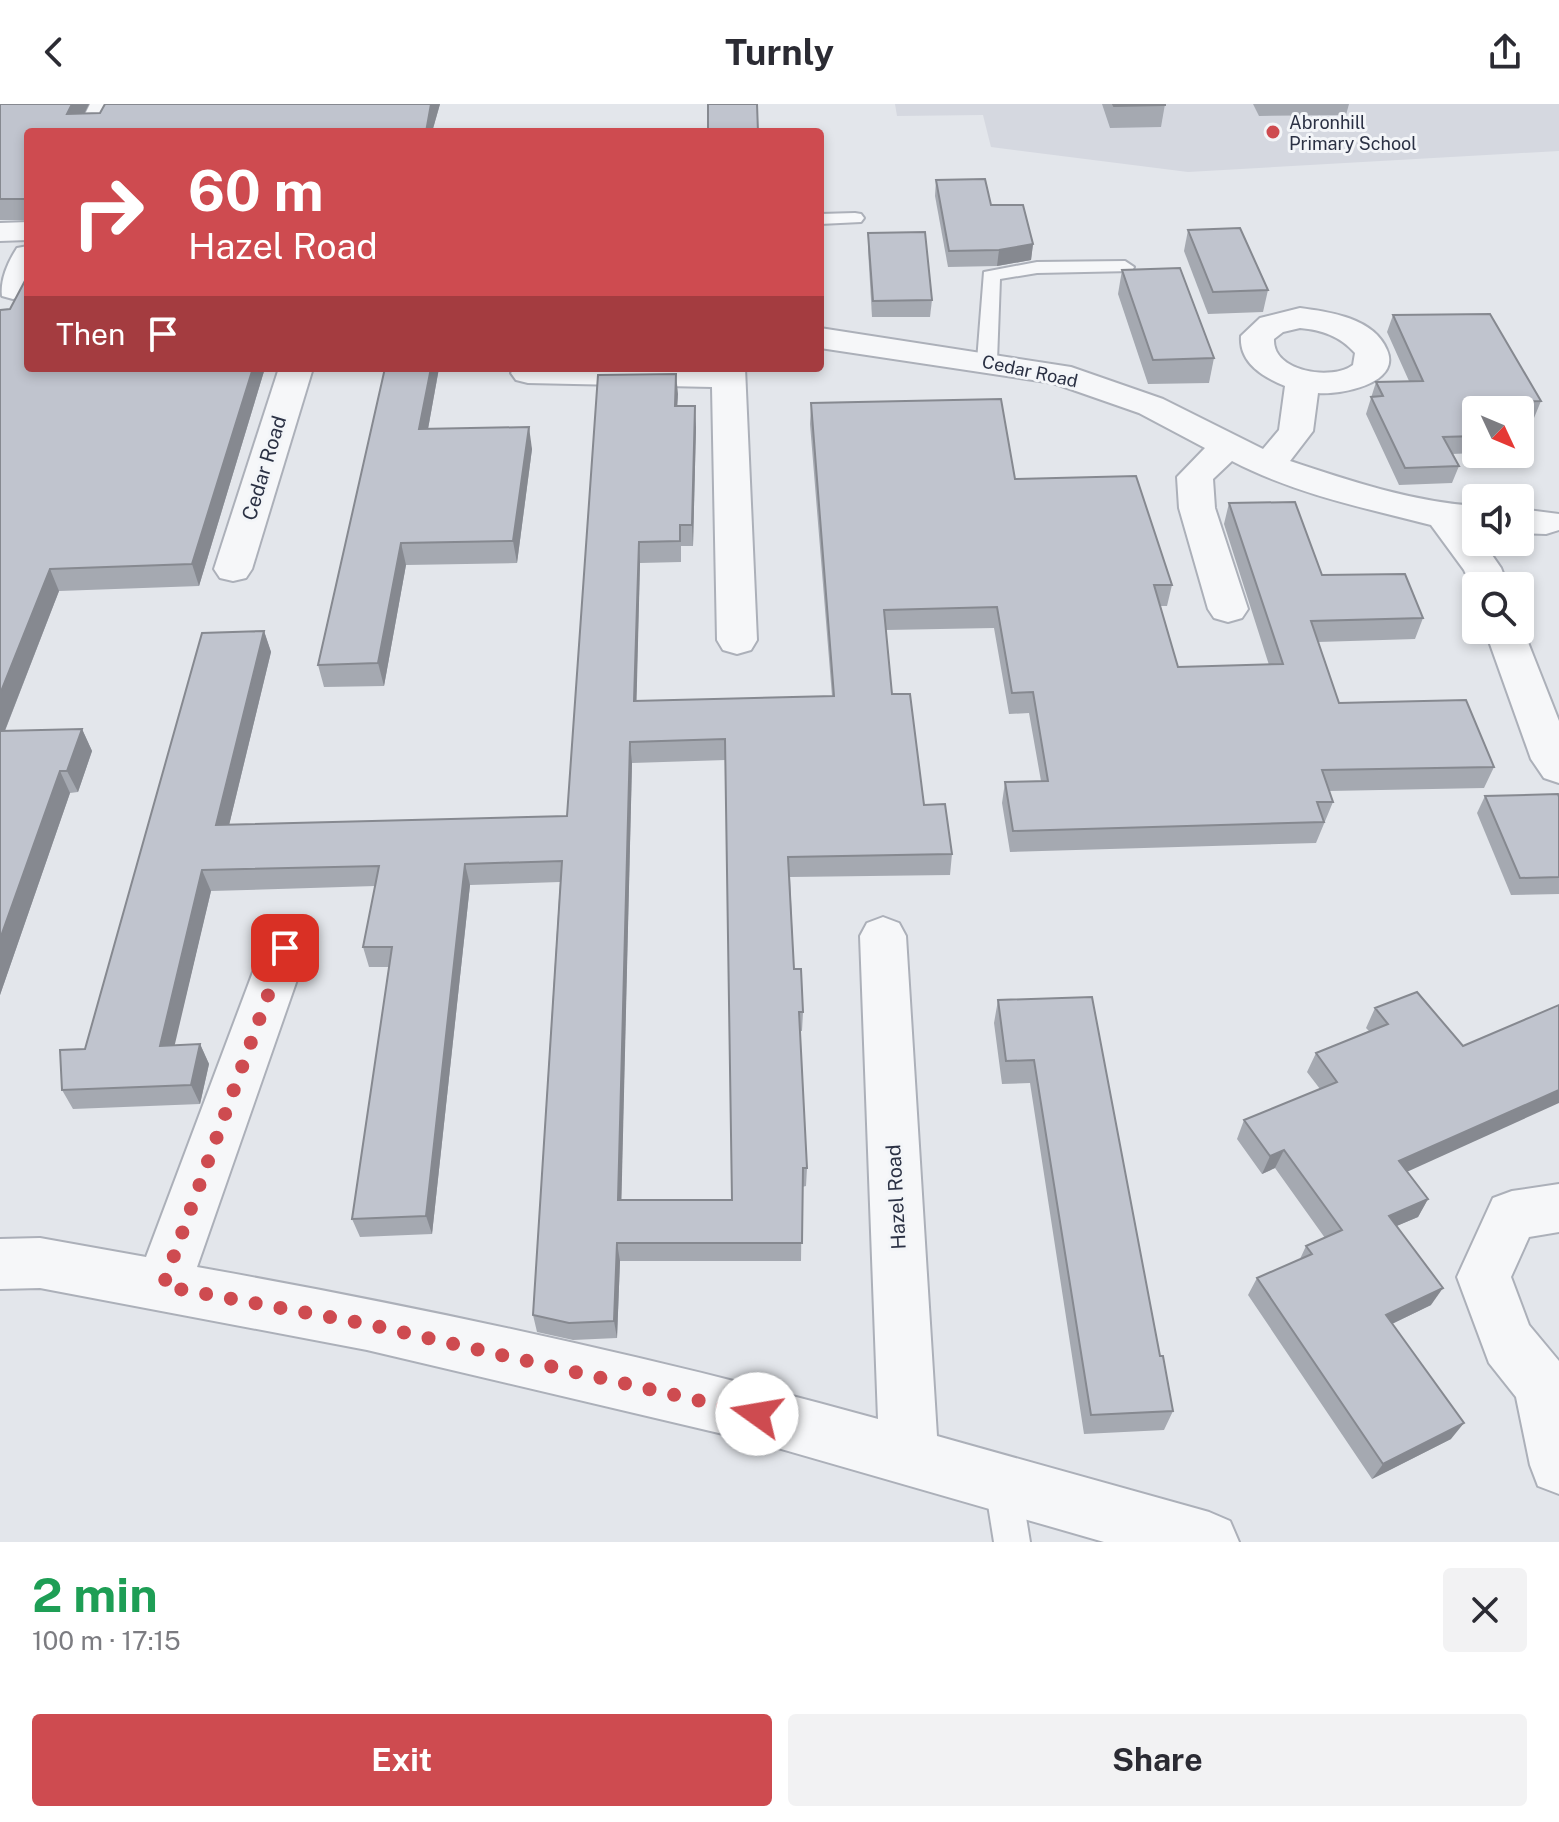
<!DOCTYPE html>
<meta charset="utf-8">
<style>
body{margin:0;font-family:"Public Sans",sans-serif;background:#f2f2f3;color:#2b2b33;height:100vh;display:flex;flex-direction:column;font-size:30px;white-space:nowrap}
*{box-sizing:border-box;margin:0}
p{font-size:26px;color:#7c7c81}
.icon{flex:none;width:44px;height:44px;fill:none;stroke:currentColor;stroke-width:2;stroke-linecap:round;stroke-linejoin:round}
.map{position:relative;height:1438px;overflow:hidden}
.sheet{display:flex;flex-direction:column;background:#fff;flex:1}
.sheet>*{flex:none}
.banner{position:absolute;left:24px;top:24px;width:800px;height:244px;border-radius:8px;box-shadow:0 4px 12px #0003;background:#ce4b50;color:#fff;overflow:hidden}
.needle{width:52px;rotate:134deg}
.fabs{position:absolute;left:1462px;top:292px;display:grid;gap:16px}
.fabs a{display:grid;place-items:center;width:72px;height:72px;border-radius:8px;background:#fff;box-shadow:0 4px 12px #0003;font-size:40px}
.pin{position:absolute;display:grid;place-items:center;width:68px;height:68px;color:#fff;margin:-34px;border-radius:16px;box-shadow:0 4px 12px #0006}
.me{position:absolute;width:88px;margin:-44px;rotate:283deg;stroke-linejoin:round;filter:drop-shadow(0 0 6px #0008)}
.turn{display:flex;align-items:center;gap:28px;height:168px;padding:0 32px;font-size:36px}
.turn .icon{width:104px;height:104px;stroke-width:2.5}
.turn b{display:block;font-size:56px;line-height:68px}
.then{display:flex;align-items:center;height:76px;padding:0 32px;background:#0003;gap:16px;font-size:30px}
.round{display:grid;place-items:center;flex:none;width:84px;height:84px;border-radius:8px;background:#f2f2f3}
.overview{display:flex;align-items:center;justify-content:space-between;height:136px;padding:0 32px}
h1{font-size:48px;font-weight:700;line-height:60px;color:#1e9e55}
.primary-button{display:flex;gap:16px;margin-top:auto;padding:16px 32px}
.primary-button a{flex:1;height:92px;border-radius:8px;background:#ce4b50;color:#fff;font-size:32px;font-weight:700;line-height:92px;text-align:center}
.primary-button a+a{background:#f2f2f3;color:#2b2b33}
header{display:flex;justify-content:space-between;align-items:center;height:104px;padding:0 32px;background:#fff;font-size:36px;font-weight:700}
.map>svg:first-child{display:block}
.built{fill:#d5d8e0}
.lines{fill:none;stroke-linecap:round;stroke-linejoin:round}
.service-casing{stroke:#acb0b9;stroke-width:4}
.minor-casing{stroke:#acb0b9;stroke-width:4}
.service{fill:#f6f7f9;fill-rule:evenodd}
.minor{fill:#f6f7f9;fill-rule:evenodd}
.wall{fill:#a5a9b1;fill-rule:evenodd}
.shaded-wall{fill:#868990}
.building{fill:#c0c4ce;stroke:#868990;stroke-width:2;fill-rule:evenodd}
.route{stroke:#ce4b50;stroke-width:14;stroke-dasharray:0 25.2}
.poi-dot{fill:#ce4b50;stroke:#f3f5f8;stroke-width:3}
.labels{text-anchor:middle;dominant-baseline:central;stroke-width:6;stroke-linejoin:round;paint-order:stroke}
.far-poi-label{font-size:18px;fill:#2b3144;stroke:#f3f5f8;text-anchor:start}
.far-street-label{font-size:18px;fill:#2b3144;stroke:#f3f5f8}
.street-label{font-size:20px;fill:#2b3144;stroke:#f3f5f8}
</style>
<header><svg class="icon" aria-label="back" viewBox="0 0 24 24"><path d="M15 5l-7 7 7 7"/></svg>Turnly<svg class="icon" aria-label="share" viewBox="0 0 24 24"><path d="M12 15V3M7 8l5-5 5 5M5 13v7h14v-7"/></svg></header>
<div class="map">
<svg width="1559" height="1438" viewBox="0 0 1559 1438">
<rect width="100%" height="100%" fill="#e3e6eb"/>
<path class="built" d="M895 0H1559V47L1188 68 991 43 983 11 897 12Z"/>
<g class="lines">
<defs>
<g id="service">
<path d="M855 109 861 110 864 114 861 118 820 120V110Z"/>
<path d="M1125 157 1134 163 1132 167 1037 169 1000 175 997 257 994 261H980L977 257 984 168 1037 158Z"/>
<path d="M1003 1364 1015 1370 1021 1382 1030 1438H994L985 1382 991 1370Z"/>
</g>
<g id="minor">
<path d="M90 0H118L104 28H76Z"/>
<path d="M28 118V136L0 137V119Z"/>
<path d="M28 142V186L24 192 13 195 2 192C0 176 8 158 17 144Z"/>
<path d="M1300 204C1330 208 1374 214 1387 246 1402 280 1339 291 1318 289L1313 327 1290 357C1351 377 1412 398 1476 402V426H1473L1476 438H1483L1501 464 1508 482H1476L1475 491 1464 466 1431 421C1364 404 1293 389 1232 357L1213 375 1215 404 1248 505 1242 514 1228 518 1214 514 1208 505 1179 404 1177 373 1205 344 1139 309 1053 279 820 244V224L1071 263 1163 295 1263 345 1279 326 1285 282C1263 273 1239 259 1241 232L1260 214ZM1300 224C1322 226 1340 232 1355 249L1353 261C1332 277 1272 268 1274 235L1283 228Z"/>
<path d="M279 264H313L252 465 246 474 233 477 220 474 214 465Z"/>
<path d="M515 264H745L757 536 751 546 737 550 723 546 717 536 712 283 528 279 516 276 511 269Z"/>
<path d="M1520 405 1559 410V426L1546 430 1520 429Z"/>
<path d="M1520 518 1559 617V679L1544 674 1531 655 1485 526H1520Z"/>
<path d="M883 813 899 819 906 832 937 1332 1209 1408 1230 1417 1239 1438H1104L757 1338 367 1246 40 1184 0 1185V1135L40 1134 146 1153 262 844 268 831 285 825 302 831 308 844 197 1163C426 1204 654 1253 878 1315L860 832 867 819Z"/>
<path d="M1559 1080V1128L1529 1133 1511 1173 1529 1221 1559 1257V1390L1538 1382 1530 1361 1516 1293 1489 1259 1457 1173 1493 1094 1512 1087Z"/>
</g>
</defs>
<use href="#service" class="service-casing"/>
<use href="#minor" class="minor-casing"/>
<use href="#service" class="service"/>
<use href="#minor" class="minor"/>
</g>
<g class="wall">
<path d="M0 0H89L84 10 100 9 105 0H440L432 28H28V116H0Z"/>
<path d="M1102 0H1165L1161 23 1110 24Z"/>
<path d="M1253 0H1349L1346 11 1259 12Z"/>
<path d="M936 76 991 101 1033 140 1031 156 997 162 948 163 935 92Z"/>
<path d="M1188 126 1268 186 1263 208 1208 210 1184 147Z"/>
<path d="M868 129 932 196 930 213H872L868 145Z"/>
<path d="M1122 166 1214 254 1209 279 1148 280 1118 190Z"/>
<path d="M10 205 28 264H265L199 482 59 487 5 627 82 625 92 647 78 688 70 689 0 891Z"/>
<path d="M1393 211 1541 297 1534 314 1520 315V306H1476V349L1452 350 1459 362 1452 379 1399 381 1366 310 1376 278 1409 277 1387 228Z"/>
<path d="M439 264 428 325 532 345 517 459 406 461 384 582 324 583 318 561Z"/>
<path d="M678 290 677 302 696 323 693 442H681V458L640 459 636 597 832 592 810 320 811 299 1015 375 1172 481 1167 502H1160L1178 563 1269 561 1224 420 1229 399 1322 471 1423 514 1415 535 1318 538 1339 599 1494 663 1484 684 1329 687 1333 698 1316 739 1010 748 1002 699 1005 678 1041 677 1029 609 1009 610 994 524 886 526 892 590 924 701 952 750 950 771 790 773 794 865 803 908 802 927H800L807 1064 806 1082 802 1083 801 1157H620L617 1234 573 1236 537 1228 533 1211 560 778 470 781 432 1130 360 1133 352 1115 389 863H369L363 843 375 782 211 787 174 941 200 940 209 960 200 1000 73 1005 62 986 85 945 264 527 271 548 229 721 567 712ZM726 656 732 1096H621L632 659Z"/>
<path d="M1520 319 1526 331 1520 346Z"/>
<path d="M1485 692 1559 693V790L1511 791 1477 709Z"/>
<path d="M1417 888 1407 1067 1428 1095 1418 1113 1396 1122 1431 1201 1392 1220 1451 1335 1372 1375 1248 1191 1257 1174 1300 1155 1306 1142 1325 1134 1275 1064 1262 1070 1237 1035 1244 1016 1320 985 1307 968 1316 949 1369 927 1366 924 1375 904Z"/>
<path d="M1092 893 1160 1252 1173 1307 1164 1326 1084 1330 1030 979 1002 980 994 919 998 896Z"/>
</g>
<g class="shaded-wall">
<path d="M72 0H89L75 28 67 10Z"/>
<path d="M431 0H440L432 28H426Z"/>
<path d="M1033 140 1031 156 997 162 999 146Z"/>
<path d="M253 264H265L199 482 192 460Z"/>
<path d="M431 264H439L424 347 419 325Z"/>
<path d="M676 270 678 290 676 323 675 302Z"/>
<path d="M695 302 696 323 693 442 692 421Z"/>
<path d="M529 323 532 345 517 459 513 437Z"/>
<path d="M639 438 640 459 636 618 634 597Z"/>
<path d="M401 439 406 461 384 582 378 559Z"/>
<path d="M50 465 59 487 0 639V590Z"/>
<path d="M264 527 271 548 224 742 216 721Z"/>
<path d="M82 625 92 647 78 688 67 667Z"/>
<path d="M630 638 632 659 621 1114 618 1096Z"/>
<path d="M60 667 70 689 0 891V835Z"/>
<path d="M465 760 470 781 432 1130 426 1112Z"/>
<path d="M202 766 211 787 170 961 160 942Z"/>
<path d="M200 940 209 960 200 1000 191 981Z"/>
<path d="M1559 986V999L1389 1076 1399 1057Z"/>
<path d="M1284 1046 1275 1064 1262 1070 1270 1052Z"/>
<path d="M1428 1095 1418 1113 1378 1130 1389 1112Z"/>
<path d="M617 1139 620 1157 617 1234 614 1217Z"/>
<path d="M1443 1184 1431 1201 1375 1228 1386 1211Z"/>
<path d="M1464 1319 1451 1335 1372 1375 1383 1360Z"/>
</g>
<g class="building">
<path d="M0 0H72L67 10 100 9 105 0H431L426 28H28V95H0Z"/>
<path d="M708 0H757L758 28H708Z"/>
<path d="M1113 0H1165V1L1114 2Z"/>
<path d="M985 75 991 101H1023L1033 140 999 146 949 147 936 76Z"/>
<path d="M1240 124 1268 186 1213 188 1188 126Z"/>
<path d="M925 128 932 196 873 197 868 129Z"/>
<path d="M1180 164 1214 254 1153 256 1122 166Z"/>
<path d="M28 171V264H253L192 460 50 465 0 590V206L10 205Z"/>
<path d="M1490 210 1541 297 1508 298 1512 306H1476V332L1443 333 1459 362 1405 364 1371 293 1383 292 1376 278 1423 277 1393 211Z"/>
<path d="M385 264H431L419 325 529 323 513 437 401 439 378 559 318 561Z"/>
<path d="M676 270 675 302H695L692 421H680V437L639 438 634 597 834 592 811 299 1001 295 1015 375 1136 372 1172 481H1154L1178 563 1283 560 1229 399 1295 398 1322 471 1405 470 1423 514 1311 517 1339 599 1466 596 1494 663 1322 666 1333 698H1317L1324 718 1013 727 1005 678 1048 677 1033 588 1012 589 997 503 884 506 892 590H910L924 701 945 700 952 750 788 753 794 865H801L803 908H799L807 1064H803L802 1139H617L614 1217 569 1219 533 1211 562 757 465 760 426 1112 352 1115 392 843H363L379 762 202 766 160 942 200 940 191 981 62 986 60 946 85 945 202 529 264 527 216 721 567 712 598 271ZM725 635 732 1096H618L630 638Z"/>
<path d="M1520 319 1526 331H1520Z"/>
<path d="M82 625 67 667H60L0 835V627Z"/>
<path d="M1558 690 1559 693V773L1520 774 1485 692Z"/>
<path d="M1417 888 1463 942 1559 901V986L1399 1057 1428 1095 1389 1112 1443 1184 1386 1211 1464 1319 1383 1360 1257 1174 1312 1150 1306 1142 1342 1126 1284 1046 1270 1052 1244 1016 1337 978 1316 949 1388 920 1375 904Z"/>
<path d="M1092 893 1160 1252H1163L1173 1307 1091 1311 1034 956 1006 957 998 896Z"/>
</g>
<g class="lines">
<path class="route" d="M285 844 163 1182 367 1220 757 1310"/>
</g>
<circle class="poi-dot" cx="1273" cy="28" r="8"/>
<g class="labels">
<g class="far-poi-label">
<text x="1289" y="18">Abronhill<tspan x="1289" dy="21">Primary School</tspan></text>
</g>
<g class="far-street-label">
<text transform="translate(1030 267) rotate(12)">Cedar Road</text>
</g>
<g class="street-label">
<text transform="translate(264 364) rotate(-73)">Cedar Road</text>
<text transform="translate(896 1093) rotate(-93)">Hazel Road</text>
</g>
</g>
</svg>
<div class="fabs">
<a><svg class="needle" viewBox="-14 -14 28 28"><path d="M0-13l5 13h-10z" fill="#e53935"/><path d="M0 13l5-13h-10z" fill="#7c7c81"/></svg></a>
<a><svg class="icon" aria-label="sound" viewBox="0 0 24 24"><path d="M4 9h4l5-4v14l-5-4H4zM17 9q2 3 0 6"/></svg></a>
<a><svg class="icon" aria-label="search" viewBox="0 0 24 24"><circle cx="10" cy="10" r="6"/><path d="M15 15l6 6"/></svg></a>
</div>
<div class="pin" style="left:285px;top:844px;background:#d93025"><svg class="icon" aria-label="arrive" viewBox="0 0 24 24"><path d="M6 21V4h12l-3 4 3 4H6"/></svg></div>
<svg class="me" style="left:757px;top:1310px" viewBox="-20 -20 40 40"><circle r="19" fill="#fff"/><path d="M0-13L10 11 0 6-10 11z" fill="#ce4b50"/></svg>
<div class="banner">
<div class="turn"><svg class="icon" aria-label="right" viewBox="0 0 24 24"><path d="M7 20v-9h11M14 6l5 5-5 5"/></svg><div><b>60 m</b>Hazel Road</div></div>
<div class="then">Then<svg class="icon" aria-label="arrive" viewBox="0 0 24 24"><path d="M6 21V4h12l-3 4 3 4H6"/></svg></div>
</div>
</div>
<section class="sheet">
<div class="overview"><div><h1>2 min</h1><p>100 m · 17:15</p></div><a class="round"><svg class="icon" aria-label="close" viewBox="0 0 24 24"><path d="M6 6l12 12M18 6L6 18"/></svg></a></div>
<div class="primary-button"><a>Exit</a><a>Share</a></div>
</section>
